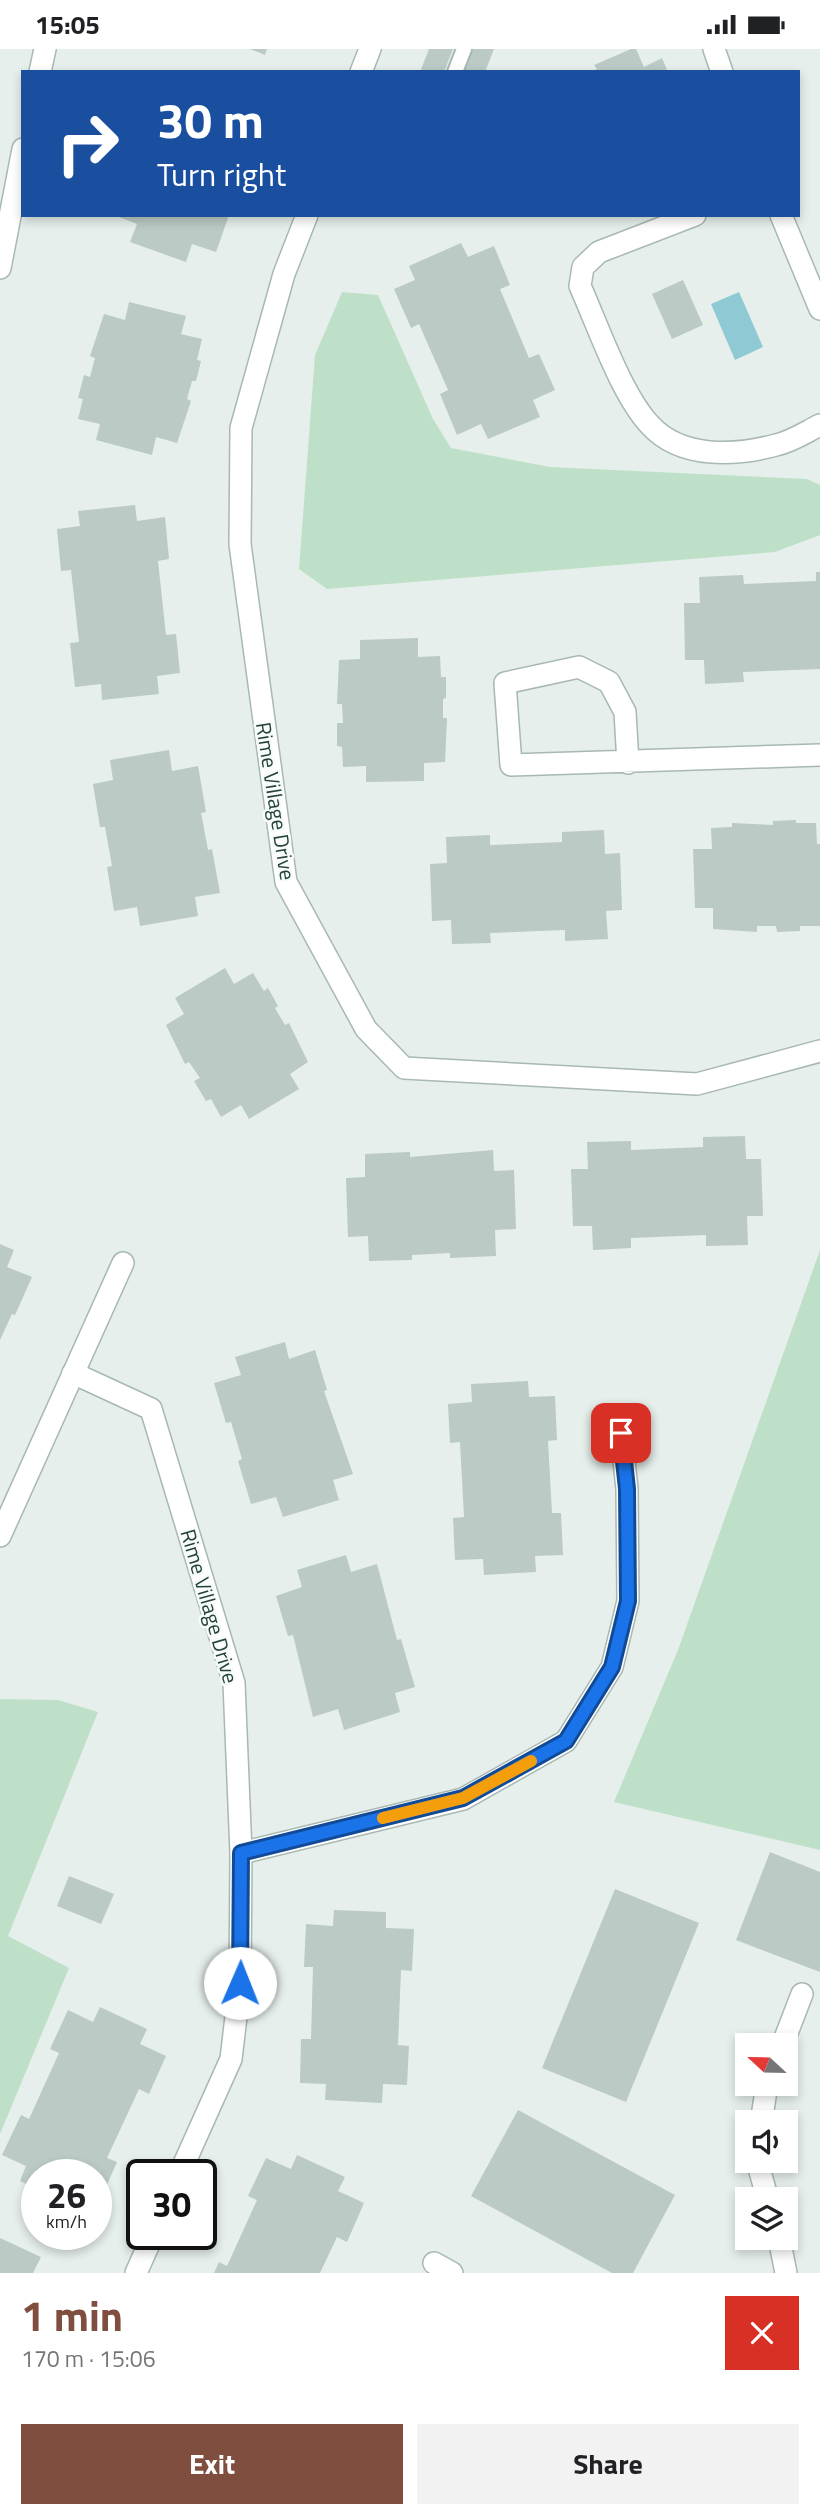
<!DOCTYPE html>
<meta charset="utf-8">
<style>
body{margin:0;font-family:"Titillium Web",sans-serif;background:#f2f2f2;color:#202124;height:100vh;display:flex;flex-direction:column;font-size:26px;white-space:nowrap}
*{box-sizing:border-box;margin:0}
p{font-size:23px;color:#757577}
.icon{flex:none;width:38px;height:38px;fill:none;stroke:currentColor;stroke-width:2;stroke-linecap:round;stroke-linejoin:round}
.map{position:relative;height:2224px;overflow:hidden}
.drawer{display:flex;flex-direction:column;background:#fff;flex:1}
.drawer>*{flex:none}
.hud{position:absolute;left:21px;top:21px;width:779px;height:147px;border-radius:0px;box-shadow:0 4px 10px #0003;background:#1a4fa0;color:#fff;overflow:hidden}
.needle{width:46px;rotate:292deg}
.buttons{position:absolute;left:735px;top:1984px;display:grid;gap:14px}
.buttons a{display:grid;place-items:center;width:63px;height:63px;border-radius:0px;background:#fff;box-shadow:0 4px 10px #0003;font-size:35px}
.speed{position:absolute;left:21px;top:2110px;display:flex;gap:14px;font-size:35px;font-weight:700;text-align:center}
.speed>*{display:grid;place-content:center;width:91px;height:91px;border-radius:50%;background:#fff;box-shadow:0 4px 10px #0003;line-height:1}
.speed small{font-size:18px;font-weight:400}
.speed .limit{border:4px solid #111;border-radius:10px;background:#fff;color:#111}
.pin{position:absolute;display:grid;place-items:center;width:60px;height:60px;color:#fff;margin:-30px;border-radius:14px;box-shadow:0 4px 10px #0006}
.me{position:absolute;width:77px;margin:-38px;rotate:1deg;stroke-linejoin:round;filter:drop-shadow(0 0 5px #0008)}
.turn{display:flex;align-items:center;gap:24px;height:147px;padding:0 21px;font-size:32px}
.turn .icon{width:91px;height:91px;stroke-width:2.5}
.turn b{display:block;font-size:49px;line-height:60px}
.round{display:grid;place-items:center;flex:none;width:74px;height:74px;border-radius:0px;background:#f2f2f2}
.summary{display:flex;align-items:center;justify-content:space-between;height:119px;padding:0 21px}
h1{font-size:42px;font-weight:700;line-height:52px;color:#7f4e3f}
.button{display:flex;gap:14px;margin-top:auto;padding:14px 21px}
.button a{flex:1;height:80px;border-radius:0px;background:#7f4e3f;color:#fff;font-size:28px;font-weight:700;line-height:80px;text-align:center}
.button a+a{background:#f2f2f2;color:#202124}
.status{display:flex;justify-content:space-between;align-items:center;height:49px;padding:0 35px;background:#fff;direction:ltr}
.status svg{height:19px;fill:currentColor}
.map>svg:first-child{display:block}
.green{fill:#bfe0c8}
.water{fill:#8ec9d4}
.building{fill:#bbcac4}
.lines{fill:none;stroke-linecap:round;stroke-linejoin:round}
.service-casing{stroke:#a8b8b2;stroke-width:18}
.minor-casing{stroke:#a8b8b2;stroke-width:24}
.service{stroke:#fff;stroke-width:14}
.minor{stroke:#fff;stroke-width:21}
.route-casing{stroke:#114b97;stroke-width:18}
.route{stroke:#1a73e8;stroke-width:12}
.slow{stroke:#f59e0b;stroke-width:12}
.labels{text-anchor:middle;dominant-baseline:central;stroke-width:5;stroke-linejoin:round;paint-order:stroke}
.street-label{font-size:21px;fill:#24423a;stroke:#f7fbf9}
</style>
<div class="status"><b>15:05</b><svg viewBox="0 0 49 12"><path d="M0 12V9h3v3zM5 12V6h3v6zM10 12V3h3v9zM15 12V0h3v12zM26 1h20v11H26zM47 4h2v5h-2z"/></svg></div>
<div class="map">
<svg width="820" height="2224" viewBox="0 0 820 2224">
<rect width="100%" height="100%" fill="#e6efeb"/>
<g class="green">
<path d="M342 243 378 246 433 370 451 399 550 418 807 430 820 436V486L775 503 327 540 299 520 315 306Z"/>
<path d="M820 1201V1801L614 1753 678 1601Z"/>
<path d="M0 1650 58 1651 98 1663 8 1887 69 1919 0 2085Z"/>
</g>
<path class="water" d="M739 243 763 298 735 311 711 255Z"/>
<g class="building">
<path d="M250 0H267L265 6Z"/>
<path d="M429 0H453L444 23H420Z"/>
<path d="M472 0H494L485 23H463Z"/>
<path d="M631 0H636L644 18 662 9 668 23H591L597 20 594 16Z"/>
<path d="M114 166H229L216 203 192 195 186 213 130 193 137 175Z"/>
<path d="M461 194 468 208 494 197 510 236 500 240 529 309 539 305 555 341 533 351 540 368 488 390 481 375 457 386 440 345 448 341 419 275 411 279 394 240 415 231 409 217Z"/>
<path d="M683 231 703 276 672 290 652 245Z"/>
<path d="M129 253 186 267 181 285 202 290 197 311 201 312 196 332H192L187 350 191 352 177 394 156 388 152 406 96 391 100 375 78 370 83 350 78 349 84 326 90 328 95 309 90 307 104 265 125 271Z"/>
<path d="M135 456 137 472 165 468 169 510 158 512 166 586 176 585 180 624 157 627 159 645 102 651 101 635 75 638 70 594 79 593 71 521 61 522 57 480 80 477 78 462Z"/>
<path d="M816 523H820V620L743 623 744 633 705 635 704 611H685L684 554H700L699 528 743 526 744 535 816 532Z"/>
<path d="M418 589V608L440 607 441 628H446V649L443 650V669H447L445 713 424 714V732L366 733V717L343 718 342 698 337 697V674H343L342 655H337L339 611 360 610V591Z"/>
<path d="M169 701 172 722 198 717 206 763 201 764 208 801 212 800 220 844 195 848 198 867 140 877 137 858 114 862 107 818 112 817 105 778H100L93 735 113 731 110 711Z"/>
<path d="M796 771V774H816L817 795H820V877H800V882L777 883 776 877H757V883L713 880V859H695L693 800H712L711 779 732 778V774L773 776V772Z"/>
<path d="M604 781 605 805 620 804 622 861 606 862 608 890 565 892V881L490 884 491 894 452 895 451 871 432 872 430 815 447 814 446 788 490 786V796L562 793V783Z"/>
<path d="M225 919 234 935 253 924 264 942 268 939 278 957 275 959 285 976 289 974 308 1013 290 1025 299 1040 249 1070 241 1056 221 1068 211 1050 206 1052 194 1032 200 1029 189 1013 185 1015 166 976 184 965 175 949Z"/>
<path d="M745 1087 746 1110H761L763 1167H747L748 1196 706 1197V1186L631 1189V1199L593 1201 592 1177H573L571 1120H588L587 1093 631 1092V1101L703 1098V1088Z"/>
<path d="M493 1101 494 1122 514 1121 516 1180 495 1181 496 1207 450 1209V1204L412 1206V1211L369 1212 368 1187 348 1188 346 1129 365 1128V1105L410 1103V1108Z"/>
<path d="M0 1195 14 1201 7 1218 32 1228 15 1266 12 1265 0 1291Z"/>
<path d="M285 1293 289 1310 315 1301 327 1341 324 1342 353 1425 333 1431 339 1451 283 1468 276 1448 251 1455 238 1412 242 1410 231 1373 226 1374 214 1334 241 1326 235 1308Z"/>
<path d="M528 1332 529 1348 555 1347 557 1391 548 1392 552 1464H561L563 1506 535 1507 536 1523 484 1526 483 1510 455 1511 453 1469 464 1468 460 1393 450 1394 448 1355 472 1353 471 1335Z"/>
<path d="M346 1506 351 1523 377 1515 397 1591 401 1590 415 1638 395 1644 400 1663 344 1681 338 1660 313 1668 293 1586 288 1587 276 1547 302 1538 297 1521Z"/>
<path d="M770 1803 820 1823V1923L736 1891Z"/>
<path d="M69 1827 114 1845 101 1875 57 1857Z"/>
<path d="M615 1840 699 1874 626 2053 542 2019Z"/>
<path d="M334 1861 386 1863V1879L414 1880 412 1922 401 1921 398 1996 409 1997 407 2036 383 2035 382 2054 325 2051 326 2035 300 2034 301 1990H311L313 1918H304L306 1875 333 1877Z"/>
<path d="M100 1958 147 1980 140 1995 166 2007 149 2045 139 2040 107 2109 117 2113 101 2149 96 2147V2126H37V2140L20 2132 26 2117 2 2106 21 2066 29 2070 59 2004 50 2000 68 1961 93 1973Z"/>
<path d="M518 2061 675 2146 633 2224H612L471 2147Z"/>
<path d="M297 2106 345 2128 338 2142 364 2154 347 2193 337 2188 320 2224H214L219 2213 227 2217 257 2151 248 2147 266 2109 291 2120Z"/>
<path d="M0 2189 41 2208 33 2224H0Z"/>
</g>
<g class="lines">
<defs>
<path id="service" d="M455 23 464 0"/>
<g id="minor">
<path d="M714 0 722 23"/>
<path d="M40 23 45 0"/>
<path d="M361 23 370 0"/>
<path d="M307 166 284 225 241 379 240 495 286 833 366 980 404 1019 697 1035 820 1002"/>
<path d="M695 166 599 203 583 218 580 237C598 277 621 345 650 376 681 410 735 407 776 396 791 393 806 383 820 376"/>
<path d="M781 166 820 260"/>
<path d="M0 219 23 100"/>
<path d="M628 714 625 663 609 633 579 618 505 634 511 716 820 706"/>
<path d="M73 1324 151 1360 234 1634 241 1804 240 1934 231 2010 179 2126"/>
<path d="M0 1487 123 1214"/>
<path d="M241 1804 463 1750 566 1692 612 1618 628 1552 627 1440 621 1384"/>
<path d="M782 1997 802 1945"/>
<path d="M761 2074 767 2035"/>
<path d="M757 2112 768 2151"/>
<path d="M779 2189 786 2224"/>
<path d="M434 2214 452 2224"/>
<path d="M136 2224 153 2186"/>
</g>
</defs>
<use href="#service" class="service-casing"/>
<use href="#minor" class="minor-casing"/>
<use href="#service" class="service"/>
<use href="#minor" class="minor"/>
</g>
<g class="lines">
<defs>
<path id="route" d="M240 1934 241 1804 463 1749 566 1692 612 1618 628 1552 627 1440 621 1384"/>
</defs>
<use href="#route" class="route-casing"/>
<use href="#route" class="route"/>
<path class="slow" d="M383 1769 463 1749 531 1712"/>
</g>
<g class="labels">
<g class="street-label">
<text transform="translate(276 752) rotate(81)">Rime Village Drive</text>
<text transform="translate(210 1557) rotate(74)">Rime Village Drive</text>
</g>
</g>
</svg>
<div class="buttons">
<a><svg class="needle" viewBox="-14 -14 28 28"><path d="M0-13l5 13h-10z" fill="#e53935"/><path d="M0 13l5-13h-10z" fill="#757577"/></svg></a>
<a><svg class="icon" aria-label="sound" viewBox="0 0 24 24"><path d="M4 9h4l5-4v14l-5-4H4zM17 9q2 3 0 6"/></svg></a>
<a><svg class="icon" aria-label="layers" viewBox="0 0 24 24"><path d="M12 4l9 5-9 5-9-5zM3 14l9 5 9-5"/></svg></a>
</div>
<div class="speed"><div>26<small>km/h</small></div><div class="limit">30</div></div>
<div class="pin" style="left:621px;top:1384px;background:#d93025"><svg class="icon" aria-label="arrive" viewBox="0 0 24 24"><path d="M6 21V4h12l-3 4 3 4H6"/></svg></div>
<svg class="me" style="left:240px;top:1934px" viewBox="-20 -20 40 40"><circle r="19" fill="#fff"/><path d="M0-13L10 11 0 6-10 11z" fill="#1a73e8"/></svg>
<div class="hud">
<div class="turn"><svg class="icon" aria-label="right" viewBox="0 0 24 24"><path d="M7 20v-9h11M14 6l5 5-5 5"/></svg><div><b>30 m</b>Turn right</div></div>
</div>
</div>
<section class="drawer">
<div class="summary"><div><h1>1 min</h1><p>170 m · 15:06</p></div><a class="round" style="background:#d93025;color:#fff"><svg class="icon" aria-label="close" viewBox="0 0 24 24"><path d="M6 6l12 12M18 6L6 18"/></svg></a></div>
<div class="button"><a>Exit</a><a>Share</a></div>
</section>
